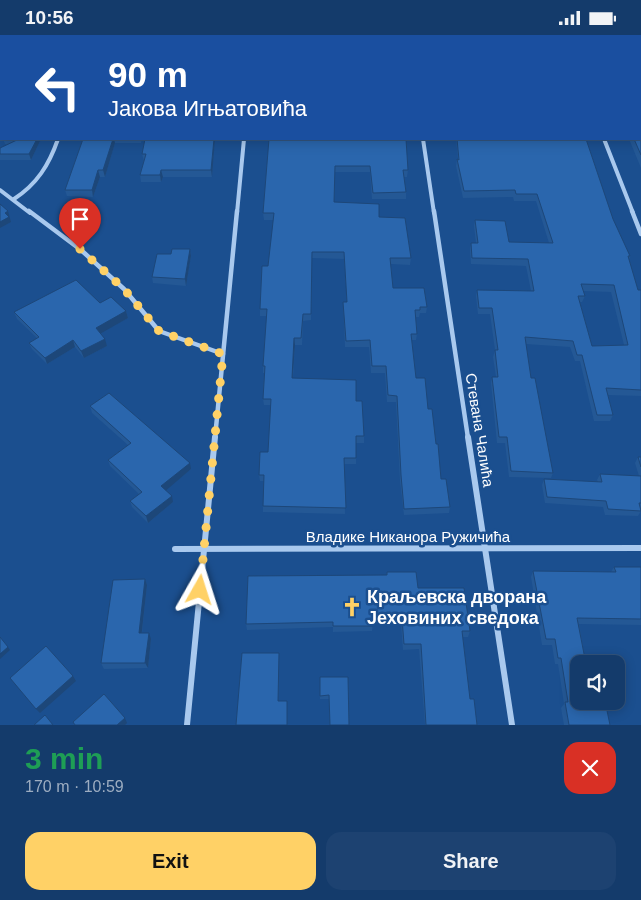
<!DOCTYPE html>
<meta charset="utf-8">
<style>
body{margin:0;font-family:Arial,sans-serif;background:#1d4271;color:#f1f3f6;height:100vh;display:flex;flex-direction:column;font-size:19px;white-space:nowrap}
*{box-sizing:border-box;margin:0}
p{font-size:16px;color:#9dadc1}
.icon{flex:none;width:28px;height:28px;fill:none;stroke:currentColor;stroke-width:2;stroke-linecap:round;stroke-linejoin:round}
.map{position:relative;height:690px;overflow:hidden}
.side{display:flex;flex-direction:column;background:#143b6b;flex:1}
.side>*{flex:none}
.guide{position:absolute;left:0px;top:0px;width:641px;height:105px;box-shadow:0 2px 12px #0003,0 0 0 1px #33557e;background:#1a4fa0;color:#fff;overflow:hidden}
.tools{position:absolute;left:570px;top:620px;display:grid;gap:10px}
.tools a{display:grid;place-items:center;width:55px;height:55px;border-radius:10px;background:#143b6b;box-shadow:0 2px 12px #0003,0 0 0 1px #33557e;font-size:25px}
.pin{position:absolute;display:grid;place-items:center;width:42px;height:42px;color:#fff;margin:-51px -21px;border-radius:50% 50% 50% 0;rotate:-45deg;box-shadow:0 0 5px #0007}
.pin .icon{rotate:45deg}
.me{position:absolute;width:55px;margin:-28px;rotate:6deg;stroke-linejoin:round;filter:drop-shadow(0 0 4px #0008)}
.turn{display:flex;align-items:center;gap:18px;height:105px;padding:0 25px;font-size:22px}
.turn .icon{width:65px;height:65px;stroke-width:2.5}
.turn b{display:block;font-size:35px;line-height:42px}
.round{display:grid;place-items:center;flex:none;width:52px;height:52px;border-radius:15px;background:#1d4271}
.headline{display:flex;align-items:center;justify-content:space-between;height:85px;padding:0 25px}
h1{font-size:30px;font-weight:800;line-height:38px;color:#1e9e55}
.button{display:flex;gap:10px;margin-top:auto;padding:10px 25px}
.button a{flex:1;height:58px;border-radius:15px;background:#ffd166;color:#111;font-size:20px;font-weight:800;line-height:58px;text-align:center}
.button a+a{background:#1d4271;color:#f1f3f6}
.status{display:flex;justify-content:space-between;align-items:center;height:35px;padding:0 25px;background:#143b6b;direction:ltr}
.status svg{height:14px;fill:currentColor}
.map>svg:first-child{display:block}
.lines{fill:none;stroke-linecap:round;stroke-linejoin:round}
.minor-far2{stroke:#a9c9ee;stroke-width:4}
.minor-far1{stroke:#a9c9ee;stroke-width:4.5}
.minor{stroke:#a9c9ee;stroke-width:6}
.tertiary{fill:#a9c9ee;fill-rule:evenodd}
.wall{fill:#245895;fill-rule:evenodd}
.shaded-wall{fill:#1d4779}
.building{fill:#2a66ad;stroke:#1d4779;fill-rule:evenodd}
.route{stroke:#ffd166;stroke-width:9;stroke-dasharray:0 16.2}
.labels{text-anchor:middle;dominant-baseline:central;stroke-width:5;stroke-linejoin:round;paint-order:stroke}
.street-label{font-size:15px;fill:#fff;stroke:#1b4f8f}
.near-poi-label{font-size:18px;font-weight:bold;fill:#fff;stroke:#1b4f8f;text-anchor:start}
</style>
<div class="status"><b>10:56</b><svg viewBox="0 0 49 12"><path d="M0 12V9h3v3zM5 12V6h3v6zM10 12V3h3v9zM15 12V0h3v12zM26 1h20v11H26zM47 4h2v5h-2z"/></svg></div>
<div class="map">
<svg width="641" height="690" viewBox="0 0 641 690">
<rect width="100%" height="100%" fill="#1b4f8f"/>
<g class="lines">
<g class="minor-far2">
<path d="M423 104 434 178"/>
<path d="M604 104 633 178"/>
<path d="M0 155 30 178"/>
<path d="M14 164C37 149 49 130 58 104"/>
<path d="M237 178 244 104"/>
</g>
<g class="minor-far1">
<path d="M29 176 81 215 124 254 159 296 223 319"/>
<path d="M434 176 468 403"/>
<path d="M632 176 641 199"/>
<path d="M215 403 237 176"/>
</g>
<g class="minor">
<path d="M468 402 512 690"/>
<path d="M175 514 641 513"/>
<path d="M187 690 215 402"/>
</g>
<path class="tertiary" d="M2 0H10L9 1H1Z"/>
</g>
<g class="wall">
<path d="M585 0H641V30H640V1H585Z"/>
<path d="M641 55V133L629 104H640Z"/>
<path d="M3 104H41L31 125H0V113L8 109H5Z"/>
<path d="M83 104H142L141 108H115L105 142H100L93 162 67 161 65 155Z"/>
<path d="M145 104H215L212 142H163L161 147H141L140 140 144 126 142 119Z"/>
<path d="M269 104 408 135 407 142H404L406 157V164H372L370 137H335L334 167 379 182 411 223 410 230 391 229 393 253 427 272 426 278H420L419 282H416L417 299 416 305H412L416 343 428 374 436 409 441 444 450 472 449 478 404 480 400 446 396 367H387L385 338H371L369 312H345L343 267H347L344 224 312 223 311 285 303 286 302 310H295L293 343 356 366 364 401V408H356V429H344L345 479 263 477V471L264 446H260L259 440 268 417 271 370H264L263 364 264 338H263V331L267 281H260V274L268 231 274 185H264L263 178Z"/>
<path d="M456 104H586L613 184 630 221 629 225 638 255H641V361L608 360 613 380 610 386H594L580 326H575L570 312 526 309 531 343 553 438 551 443 509 442 505 408H497L491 348 492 342H496L493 322 495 315 490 279H478L476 261 477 255 531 256 526 231 471 229 470 214 471 208H476L474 191 475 185 509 207 549 208 536 166H514L513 162 463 163 456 131 457 124H458ZM583 256 611 257 624 310 592 311 580 267H582L585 261Z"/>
<path d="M190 214 191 221 186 251 153 248 152 242 171 219Z"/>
<path d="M100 268 126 276 128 283 100 298 107 311 84 323 75 312 47 329 32 314 29 308 37 303 17 284 14 277Z"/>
<path d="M90 371 191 434 165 455 173 467 148 488 132 472 130 466 139 459 110 431 108 425 128 410 92 378Z"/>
<path d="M638 422H641V476L638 481 605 480 603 472 545 468 542 450 544 444 598 447 597 445 600 439 639 441 635 428Z"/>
<path d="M614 532H641V590L579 589 586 629 610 690H564L561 673 564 669 558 629H555L552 610H542L531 542 533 536 611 537Z"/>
<path d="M387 537 418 553 470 596 468 602H463L470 664 477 690H425L419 614 403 615 401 588H373L372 596 333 597V592L247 595 246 589 386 540Z"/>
<path d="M145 544 147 550 142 598 151 604 148 633 104 634 101 628Z"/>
<path d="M320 642H348L329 664H320Z"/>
</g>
<g class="shaded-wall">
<path d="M37 104H41L31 125 29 119Z"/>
<path d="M113 104H114L115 108 105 142 103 135Z"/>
<path d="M214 104H215L212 142 211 135Z"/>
<path d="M98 135 100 142 93 162 92 155Z"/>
<path d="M161 135 163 142 161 147 160 140Z"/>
<path d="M8 176 11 187 0 193V187L5 178Z"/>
<path d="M190 214 191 221 186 251 185 244Z"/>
<path d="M126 276 128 283 98 300 96 293Z"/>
<path d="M294 303 295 310 292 349V343Z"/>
<path d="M105 304 107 311 84 323 81 316Z"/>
<path d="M73 305 75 312 47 329 45 323Z"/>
<path d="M190 428 191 434 163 458 161 451Z"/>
<path d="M172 461 173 467 148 488 146 481Z"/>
<path d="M145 544 147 550 141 604 139 598Z"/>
<path d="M149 598 151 604 148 633 145 628Z"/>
<path d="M8 612 10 615 0 624V619Z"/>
<path d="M73 641 76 646 40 678 36 674Z"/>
<path d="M125 683 127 688 125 690H117Z"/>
</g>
<g class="building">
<path d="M36 0H165L167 1H33Z"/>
<path d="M212 0H230V1H211Z"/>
<path d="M354 0H387V1H355Z"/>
<rect x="491" y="0" width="56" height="1"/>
<path d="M589 0H641V24H640V1H590Z"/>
<path d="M1 17V56H0V18Z"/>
<path d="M640 55H641V120L634 104H640Z"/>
<path d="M19 104H37L29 119H0V113Z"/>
<path d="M83 104H113L103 135H98L92 155H65Z"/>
<path d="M145 104H214L211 135H161L160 140H140L146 119H142Z"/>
<path d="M269 104H406L408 135H403L406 157 373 158 370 131H335L334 167 379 169V182L405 183 411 223H390L393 253H424L427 272H420V275H415L417 299H411L416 343H425L428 374H432L436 409H438L441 444H446L450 472 404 474 401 440 397 361 388 360 386 331H372L370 305 346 306 343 267H347L344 217H312L311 279H303L301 303H294L292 343 356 345V366H362L364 401H356V423H344L346 473 263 471 264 440H259L260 417H268L271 364H263L265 331H263L267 274H260L262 231H268L274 178H263Z"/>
<path d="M457 104H586L613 184 630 221H628L638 255H641V355L606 353 613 380H597L582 320H577L573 306 525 302 531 343H535L553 438 511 436 507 402H499L492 342H498L495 315H498L492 273H479L477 255 534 256 528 224 472 223 471 208H478L475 185 505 186 509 207 553 208 537 159H516L515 155 464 156 457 124 459 125ZM581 249 614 250 628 310 592 311 578 261H585Z"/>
<path d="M0 169 8 176 5 178 9 182 0 187Z"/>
<path d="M172 214H190L185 244 152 242 157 219H171Z"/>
<path d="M76 245 100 268 111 262 126 276 96 293 105 304 81 316 73 305 45 323 29 308 39 302 14 277Z"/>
<path d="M109 358 190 428 161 451 172 461 146 481 130 466 142 457 108 425 131 408 90 371Z"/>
<path d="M638 422H641V432Z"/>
<path d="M600 439 641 441V468H639L641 476 608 474 606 466 547 462 544 444 602 447Z"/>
<path d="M614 532H641V584L577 583 586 629H579V666H605L610 690H569L565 667H568L561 623H558L555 604H546L533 536 616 537Z"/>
<path d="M387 537H416L418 553H464L470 596H462L470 664H474L477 690H426L421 609H404L402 583 372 582 373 591H333V587L246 589 248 541 387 540Z"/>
<path d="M145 544 139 598H149L145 628H101L113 545Z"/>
<path d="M0 602 8 612 0 619Z"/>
<path d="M46 611 73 641 36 674 10 643Z"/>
<path d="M242 618H279L278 666H287V690H236Z"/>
<path d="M320 642H348L349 690H330L329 660 320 661Z"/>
<path d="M104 659 125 683 117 690H75L73 687Z"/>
<path d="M45 680 53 690H34Z"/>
</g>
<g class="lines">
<path class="route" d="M80 214 124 254 159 296 223 319 200 555"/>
</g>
<defs>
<symbol id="church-bare" viewBox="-9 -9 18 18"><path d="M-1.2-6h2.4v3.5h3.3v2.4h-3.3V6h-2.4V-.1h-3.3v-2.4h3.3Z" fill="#ffd166" stroke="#1b4f8f" stroke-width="2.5" paint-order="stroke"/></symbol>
</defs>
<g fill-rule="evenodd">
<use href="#church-bare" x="338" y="558" width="28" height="28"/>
</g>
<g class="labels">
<g class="street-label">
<text transform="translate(480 395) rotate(81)">Стевана Чалића</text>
<text x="408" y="501">Владике Никанора Ружичића</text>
</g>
<g class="near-poi-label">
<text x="367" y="562">Краљевска дворана<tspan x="367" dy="21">Јеховиних сведока</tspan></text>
</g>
</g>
</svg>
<div class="tools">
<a><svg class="icon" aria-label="sound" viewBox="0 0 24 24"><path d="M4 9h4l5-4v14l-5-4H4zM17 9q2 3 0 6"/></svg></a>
</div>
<div class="pin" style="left:80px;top:214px;background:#d93025"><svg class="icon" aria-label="arrive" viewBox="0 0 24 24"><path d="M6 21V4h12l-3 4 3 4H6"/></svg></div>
<svg class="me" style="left:200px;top:555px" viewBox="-20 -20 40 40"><path d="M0-17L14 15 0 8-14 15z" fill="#ffd166" stroke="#fff" stroke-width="4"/></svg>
<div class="guide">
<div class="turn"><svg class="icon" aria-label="left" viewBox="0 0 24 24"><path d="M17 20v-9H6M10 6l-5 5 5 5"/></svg><div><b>90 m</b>Јакова Игњатовића</div></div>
</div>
</div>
<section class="side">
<div class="headline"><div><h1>3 min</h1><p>170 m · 10:59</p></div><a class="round" style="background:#d93025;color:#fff"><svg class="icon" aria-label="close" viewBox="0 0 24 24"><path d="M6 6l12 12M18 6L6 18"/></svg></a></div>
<div class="button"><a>Exit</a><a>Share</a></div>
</section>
